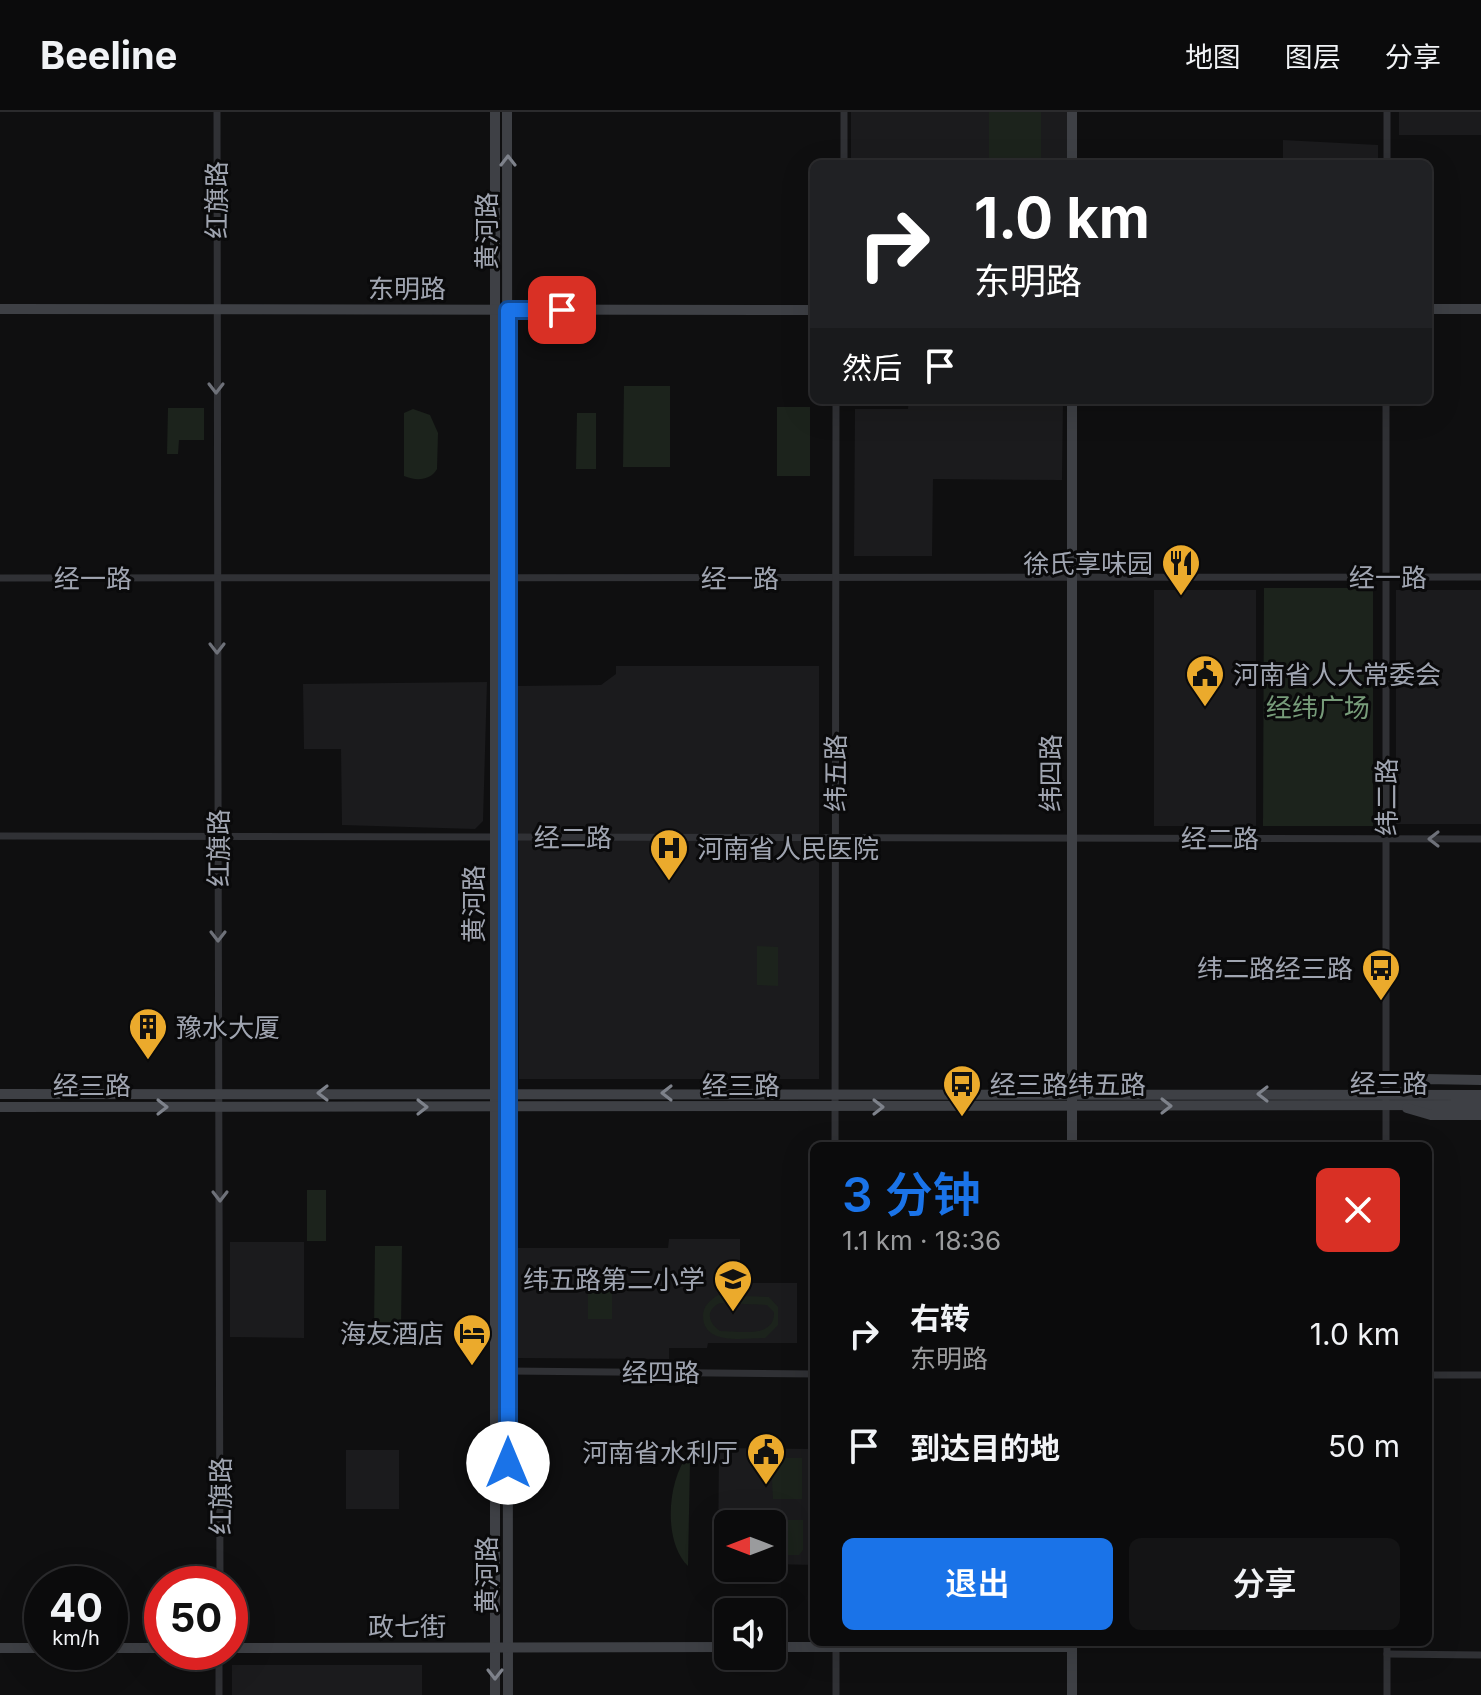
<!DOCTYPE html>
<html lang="zh">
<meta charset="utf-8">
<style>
body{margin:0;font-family:Inter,"Noto Sans SC",sans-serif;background:#141415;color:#f1f3f6;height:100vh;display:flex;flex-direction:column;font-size:30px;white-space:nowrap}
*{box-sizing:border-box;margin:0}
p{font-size:26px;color:#9a9b9d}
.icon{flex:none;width:44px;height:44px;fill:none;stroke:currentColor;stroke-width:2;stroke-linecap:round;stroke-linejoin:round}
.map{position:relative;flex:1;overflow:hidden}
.panel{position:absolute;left:810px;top:1030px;width:622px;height:504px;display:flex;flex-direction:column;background:#0b0b0c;border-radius:12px;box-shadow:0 8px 32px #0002,0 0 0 2px #2b2b2d}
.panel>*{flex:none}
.banner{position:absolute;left:810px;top:48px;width:622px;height:244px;border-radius:12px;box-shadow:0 8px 32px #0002,0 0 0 2px #2b2b2d;background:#202124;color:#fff;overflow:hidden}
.needle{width:52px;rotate:270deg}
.fabs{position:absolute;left:714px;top:1398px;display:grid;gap:16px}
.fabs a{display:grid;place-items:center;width:72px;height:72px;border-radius:12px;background:#0b0b0c;box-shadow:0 8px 32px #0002,0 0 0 2px #2b2b2d;font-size:40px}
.speed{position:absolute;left:24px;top:1454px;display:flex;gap:16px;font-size:40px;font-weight:700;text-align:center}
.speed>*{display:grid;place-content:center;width:104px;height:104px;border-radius:50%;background:#0b0b0c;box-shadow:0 8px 32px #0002,0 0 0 2px #2b2b2d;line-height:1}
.speed small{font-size:20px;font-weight:400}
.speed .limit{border:12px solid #d22;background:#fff;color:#111}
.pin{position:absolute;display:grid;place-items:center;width:68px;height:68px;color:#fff;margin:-34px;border-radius:16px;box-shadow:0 4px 12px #0006}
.me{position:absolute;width:88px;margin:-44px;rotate:0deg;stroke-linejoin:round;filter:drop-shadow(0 0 6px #0008)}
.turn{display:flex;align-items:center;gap:28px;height:168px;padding:0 32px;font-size:36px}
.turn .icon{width:104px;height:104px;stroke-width:2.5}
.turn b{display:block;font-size:56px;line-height:68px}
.then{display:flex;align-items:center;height:76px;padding:0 32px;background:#0003;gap:16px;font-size:30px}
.round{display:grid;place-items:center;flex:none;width:84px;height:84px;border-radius:12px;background:#141415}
.head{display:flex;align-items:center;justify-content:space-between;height:136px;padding:0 32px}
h1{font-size:48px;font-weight:600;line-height:60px;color:#1a73e8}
.action{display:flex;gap:16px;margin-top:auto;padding:16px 32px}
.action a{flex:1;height:92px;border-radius:12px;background:#1a73e8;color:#fff;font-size:32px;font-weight:600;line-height:92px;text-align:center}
.action a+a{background:#141415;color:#f1f3f6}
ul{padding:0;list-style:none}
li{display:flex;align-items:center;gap:24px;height:112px;padding:0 32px}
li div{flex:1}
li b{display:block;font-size:30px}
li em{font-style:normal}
header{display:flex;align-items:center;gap:48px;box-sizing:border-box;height:112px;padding:0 40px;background:#0b0b0c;border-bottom:2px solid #2b2b2d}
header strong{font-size:38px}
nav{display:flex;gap:44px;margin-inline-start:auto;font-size:28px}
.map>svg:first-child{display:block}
.built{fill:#1b1b1d}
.green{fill:#1c231c;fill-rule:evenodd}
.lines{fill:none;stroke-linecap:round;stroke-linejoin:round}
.street{stroke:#303135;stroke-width:7}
.secondary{stroke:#3e4045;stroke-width:10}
.oneway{stroke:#7e828b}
.oneway2{stroke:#6e7179}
.route-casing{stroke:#114b97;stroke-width:20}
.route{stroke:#1a73e8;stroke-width:14}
.labels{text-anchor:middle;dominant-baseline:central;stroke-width:6;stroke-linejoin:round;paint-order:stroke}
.street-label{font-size:26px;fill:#a0a5b1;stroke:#0a0a0b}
.poi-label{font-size:26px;fill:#a0a5b1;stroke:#0a0a0b;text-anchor:end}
.park-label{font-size:26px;fill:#779c7a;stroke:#0a0a0b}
</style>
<header>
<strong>Beeline</strong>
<nav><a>地图</a><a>图层</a><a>分享</a></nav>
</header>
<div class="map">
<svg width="1481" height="1583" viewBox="0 0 1481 1583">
<rect width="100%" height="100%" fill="#0f0f10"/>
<g class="built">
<rect x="851" y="0" width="216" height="52"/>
<rect x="1399" y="0" width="82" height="23"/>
<path d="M1283 28 1378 33V52H1283Z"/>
<path d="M909 288H1063L1062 368 933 367 932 444H854L855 297H908Z"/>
<rect x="1154" y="478" width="102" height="236"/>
<rect x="1396" y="478" width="85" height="234"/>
<path d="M616 554H819V967H519L518 574 601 573 616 562Z"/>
<path d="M487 570 483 709 475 717 342 713 341 637H304L303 572Z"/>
<path d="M669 1127H740V1171H797V1231H708L707 1236H669V1247L518 1246V1136H668Z"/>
<path d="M230 1130H304V1226L230 1225Z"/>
<path d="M719 1336 814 1337V1453L772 1452V1412H728V1452H718Z"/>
<rect x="346" y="1338" width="53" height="59"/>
<rect x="232" y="1553" width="190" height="30"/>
</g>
<g class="green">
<rect x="989" y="0" width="52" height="52"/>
<path d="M624 274H670V355H623Z"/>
<rect x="777" y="295" width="33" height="69"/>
<path d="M168 296H204V328H179L178 342H167Z"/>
<path d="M413 297 430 303 438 321 437 357C430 369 416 369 404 364V301Z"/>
<path d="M577 301H596V357H576Z"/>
<path d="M1264 476H1373V714H1263Z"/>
<path d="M757 834 778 835V874L757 873Z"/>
<rect x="307" y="1078" width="19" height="51"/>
<path d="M375 1134H402L401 1218H374Z"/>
<path d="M612 1174V1207H588V1175Z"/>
<path d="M718 1183 769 1185 778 1195V1213L765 1226C745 1226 703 1234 703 1204 703 1194 710 1188 718 1183ZM720 1191 767 1193 774 1200C775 1227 739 1219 720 1219 708 1211 705 1198 720 1191Z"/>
<path d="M688 1343 690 1349 688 1454C663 1430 667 1369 688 1343Z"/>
<path d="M782 1346H802V1387H773C773 1373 768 1353 782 1346Z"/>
<path d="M773 1408H803V1438L799 1443H776L773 1438Z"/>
</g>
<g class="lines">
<g class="street">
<path d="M217 0C215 491 221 981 220 1472"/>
<path d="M844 0V52"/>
<path d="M1387 52V0"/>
<path d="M1386 288V1034"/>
<path d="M0 466 1481 465"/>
<path d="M0 724 1481 727"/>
<path d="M835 1034 836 288"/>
<path d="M509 1259 814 1262"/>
<path d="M1428 1263H1481"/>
<path d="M836 1530V1583"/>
<path d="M1387 1530V1583"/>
<path d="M1387 1542 1481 1543"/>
<path d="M219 1583V1540"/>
</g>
<g class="secondary">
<path d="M495 0V1583"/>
<path d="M507 0 508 1583"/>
<path d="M1072 52V0"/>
<path d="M0 197 814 198"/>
<path d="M1428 197H1481"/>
<path d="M0 982 1481 983"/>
<path d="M1399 982 1425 967 1481 968"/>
<path d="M0 995 1481 993"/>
<path d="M1407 996 1431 1003H1481"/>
<path d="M1072 1034V288"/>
<path d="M1072 1530V1583"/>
<path d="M772 1535H1072"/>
<path d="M0 1536H42"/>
<path d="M110 1536H162"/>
<path d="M230 1536 728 1535"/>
</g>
</g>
<defs><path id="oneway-chevron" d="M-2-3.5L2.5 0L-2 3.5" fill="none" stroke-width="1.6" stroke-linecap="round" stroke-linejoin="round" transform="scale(2)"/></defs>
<g class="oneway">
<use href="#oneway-chevron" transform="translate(508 49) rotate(-90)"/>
<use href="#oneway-chevron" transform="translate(323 981) rotate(-180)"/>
<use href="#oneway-chevron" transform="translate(667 981) rotate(-180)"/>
<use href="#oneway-chevron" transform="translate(1263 982) rotate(180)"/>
<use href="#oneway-chevron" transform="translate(1166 994)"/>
<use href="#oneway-chevron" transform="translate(162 995)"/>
<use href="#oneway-chevron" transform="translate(422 995)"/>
<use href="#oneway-chevron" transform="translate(878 995)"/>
<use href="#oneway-chevron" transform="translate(495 1562) rotate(90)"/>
</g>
<g class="oneway2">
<use href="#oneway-chevron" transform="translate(216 276) rotate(90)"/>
<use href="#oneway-chevron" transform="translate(217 536) rotate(90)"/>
<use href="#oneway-chevron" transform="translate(1434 727) rotate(180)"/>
<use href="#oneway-chevron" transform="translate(218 824) rotate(90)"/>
<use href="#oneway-chevron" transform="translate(220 1084) rotate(90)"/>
</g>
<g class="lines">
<defs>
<path id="route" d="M508 1351V198H562"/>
</defs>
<use href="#route" class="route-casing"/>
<use href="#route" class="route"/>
</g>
<defs>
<symbol id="restaurant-pin" viewBox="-11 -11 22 30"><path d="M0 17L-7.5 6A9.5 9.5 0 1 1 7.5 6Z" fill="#ebaa2c" stroke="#0a0a0b"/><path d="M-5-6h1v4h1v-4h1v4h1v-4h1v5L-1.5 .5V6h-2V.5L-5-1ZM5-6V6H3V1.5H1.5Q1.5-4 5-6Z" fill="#111"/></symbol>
<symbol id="civic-pin" viewBox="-11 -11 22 30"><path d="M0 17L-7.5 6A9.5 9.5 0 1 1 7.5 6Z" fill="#ebaa2c" stroke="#0a0a0b"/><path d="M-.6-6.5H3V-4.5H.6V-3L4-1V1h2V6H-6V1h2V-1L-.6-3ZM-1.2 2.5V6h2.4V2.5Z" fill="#111"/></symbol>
<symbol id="hospital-pin" viewBox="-11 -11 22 30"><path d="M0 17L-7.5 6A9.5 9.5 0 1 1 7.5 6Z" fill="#ebaa2c" stroke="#0a0a0b"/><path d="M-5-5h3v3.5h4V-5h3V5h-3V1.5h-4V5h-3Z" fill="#111"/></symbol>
<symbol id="bus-pin" viewBox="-11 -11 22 30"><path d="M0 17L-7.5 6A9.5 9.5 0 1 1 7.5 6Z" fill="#ebaa2c" stroke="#0a0a0b"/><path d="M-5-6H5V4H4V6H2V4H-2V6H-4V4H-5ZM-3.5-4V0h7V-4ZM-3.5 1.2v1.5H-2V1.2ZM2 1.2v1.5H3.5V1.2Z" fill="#111"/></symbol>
<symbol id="building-pin" viewBox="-11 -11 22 30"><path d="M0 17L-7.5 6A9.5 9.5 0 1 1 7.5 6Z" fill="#ebaa2c" stroke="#0a0a0b"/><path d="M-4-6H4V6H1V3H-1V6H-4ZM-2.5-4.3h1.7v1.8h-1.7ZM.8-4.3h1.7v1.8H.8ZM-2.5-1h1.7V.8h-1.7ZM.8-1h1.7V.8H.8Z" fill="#111"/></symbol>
<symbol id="school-pin" viewBox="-11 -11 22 30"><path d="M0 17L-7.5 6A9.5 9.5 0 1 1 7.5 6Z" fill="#ebaa2c" stroke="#0a0a0b"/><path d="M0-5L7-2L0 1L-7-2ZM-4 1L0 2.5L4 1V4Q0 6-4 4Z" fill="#111"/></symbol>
<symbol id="hotel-pin" viewBox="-11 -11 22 30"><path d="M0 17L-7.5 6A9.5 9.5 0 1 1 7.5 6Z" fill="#ebaa2c" stroke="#0a0a0b"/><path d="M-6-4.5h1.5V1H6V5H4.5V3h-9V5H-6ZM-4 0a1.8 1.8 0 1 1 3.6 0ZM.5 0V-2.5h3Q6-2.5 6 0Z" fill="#111"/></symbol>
</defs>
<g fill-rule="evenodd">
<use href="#restaurant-pin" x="1159" y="429" width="44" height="60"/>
<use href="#civic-pin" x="1183" y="540" width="44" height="60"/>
<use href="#hospital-pin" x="647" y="714" width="44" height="60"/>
<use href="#bus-pin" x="1359" y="834" width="44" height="60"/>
<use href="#building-pin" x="126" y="893" width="44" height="60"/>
<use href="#bus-pin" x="940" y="950" width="44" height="60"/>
<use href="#school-pin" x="711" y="1145" width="44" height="60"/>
<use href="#hotel-pin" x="450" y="1199" width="44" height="60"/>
<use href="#civic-pin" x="744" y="1318" width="44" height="60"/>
</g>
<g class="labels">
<g class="street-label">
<text transform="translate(216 88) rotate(-90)">红旗路</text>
<text transform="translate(486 119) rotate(-90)">黄河路</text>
<text x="407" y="176">东明路</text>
<text x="1388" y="465">经一路</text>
<text x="93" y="466">经一路</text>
<text x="740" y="466">经一路</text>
<text transform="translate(835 661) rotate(-90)">纬五路</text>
<text transform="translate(1050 661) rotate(-90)">纬四路</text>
<text transform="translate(1386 685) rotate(-90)">纬二路</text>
<text x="573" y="725">经二路</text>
<text x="1220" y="726">经二路</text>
<text transform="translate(218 736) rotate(-90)">红旗路</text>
<text transform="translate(473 792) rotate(-90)">黄河路</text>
<text x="1389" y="971">经三路</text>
<text x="92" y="973">经三路</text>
<text x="741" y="973">经三路</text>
<text x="661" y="1260">经四路</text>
<text transform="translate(220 1384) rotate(-90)">红旗路</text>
<text transform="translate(486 1463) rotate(-90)">黄河路</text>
<text x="407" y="1514">政七街</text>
</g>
<g class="poi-label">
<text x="1153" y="451">徐氏享味园</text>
<text x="1233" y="562" text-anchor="start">河南省人大常委会</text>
<text x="697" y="736" text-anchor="start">河南省人民医院</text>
<text x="1353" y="856">纬二路经三路</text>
<text x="176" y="915" text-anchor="start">豫水大厦</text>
<text x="990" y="972" text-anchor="start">经三路纬五路</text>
<text x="705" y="1167">纬五路第二小学</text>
<text x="444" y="1221">海友酒店</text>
<text x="738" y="1340">河南省水利厅</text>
</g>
<g class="park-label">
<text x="1318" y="595">经纬广场</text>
</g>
</g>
</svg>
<div class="fabs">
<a><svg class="needle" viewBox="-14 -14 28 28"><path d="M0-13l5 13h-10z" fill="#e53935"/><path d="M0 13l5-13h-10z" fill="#9a9b9d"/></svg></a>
<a><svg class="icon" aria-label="sound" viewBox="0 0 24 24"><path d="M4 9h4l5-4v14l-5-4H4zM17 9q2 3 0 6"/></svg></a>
</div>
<div class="speed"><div>40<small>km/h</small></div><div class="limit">50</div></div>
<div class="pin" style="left:562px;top:198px;background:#d93025"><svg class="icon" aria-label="arrive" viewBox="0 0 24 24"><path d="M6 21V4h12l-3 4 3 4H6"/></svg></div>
<svg class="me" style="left:508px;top:1351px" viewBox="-20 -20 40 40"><circle r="19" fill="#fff"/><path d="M0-13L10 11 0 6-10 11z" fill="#1a73e8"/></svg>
<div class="banner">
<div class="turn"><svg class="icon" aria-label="right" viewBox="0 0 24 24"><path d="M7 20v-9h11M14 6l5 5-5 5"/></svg><div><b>1.0 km</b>东明路</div></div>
<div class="then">然后<svg class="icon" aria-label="arrive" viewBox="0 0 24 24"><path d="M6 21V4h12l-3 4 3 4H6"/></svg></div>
</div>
<section class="panel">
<div class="head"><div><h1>3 分钟</h1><p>1.1 km · 18:36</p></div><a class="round" style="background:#d93025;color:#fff"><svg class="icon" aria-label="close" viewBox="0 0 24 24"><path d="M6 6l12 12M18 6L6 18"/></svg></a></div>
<ul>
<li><svg class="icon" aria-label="right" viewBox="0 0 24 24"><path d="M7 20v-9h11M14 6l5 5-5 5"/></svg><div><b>右转</b><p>东明路</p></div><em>1.0 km</em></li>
<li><svg class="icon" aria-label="arrive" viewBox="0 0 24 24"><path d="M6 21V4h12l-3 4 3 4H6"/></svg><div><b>到达目的地</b></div><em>50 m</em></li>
</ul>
<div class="action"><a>退出</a><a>分享</a></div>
</section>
</div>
